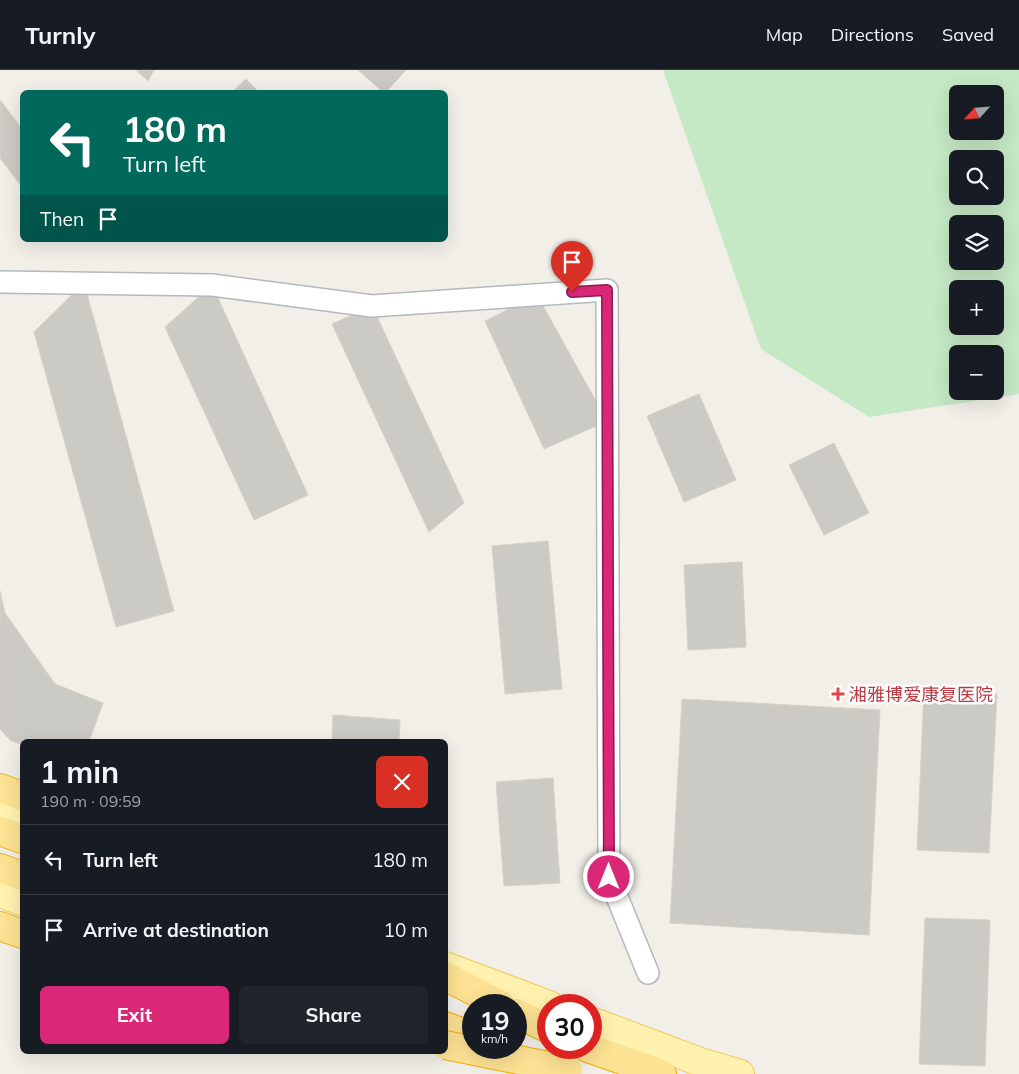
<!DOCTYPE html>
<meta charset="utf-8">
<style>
body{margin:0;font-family:Mulish,"Noto Sans SC",sans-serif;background:#20242c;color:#f1f3f6;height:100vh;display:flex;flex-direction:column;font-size:19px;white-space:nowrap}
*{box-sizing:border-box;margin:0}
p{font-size:16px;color:#9ea1a6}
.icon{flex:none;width:28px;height:28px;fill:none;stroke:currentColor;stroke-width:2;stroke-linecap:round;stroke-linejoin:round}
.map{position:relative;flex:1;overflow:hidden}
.drawer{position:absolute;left:20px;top:669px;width:428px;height:315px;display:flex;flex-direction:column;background:#171b24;border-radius:8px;box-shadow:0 5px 20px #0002}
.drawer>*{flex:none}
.top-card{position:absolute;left:20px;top:20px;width:428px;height:152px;border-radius:8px;box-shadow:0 5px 20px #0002;background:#00695c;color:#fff;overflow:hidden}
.needle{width:32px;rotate:244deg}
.buttons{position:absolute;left:949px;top:15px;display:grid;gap:10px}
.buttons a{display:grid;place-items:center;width:55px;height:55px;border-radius:8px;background:#171b24;box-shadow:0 5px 20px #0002;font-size:25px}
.speed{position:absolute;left:462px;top:924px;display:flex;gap:10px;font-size:25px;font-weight:700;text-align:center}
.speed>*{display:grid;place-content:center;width:65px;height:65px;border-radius:50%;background:#171b24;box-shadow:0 5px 20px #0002;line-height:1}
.speed small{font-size:12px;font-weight:400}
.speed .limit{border:8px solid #d22;background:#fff;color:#111}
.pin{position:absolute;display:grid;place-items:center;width:42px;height:42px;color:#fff;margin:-51px -21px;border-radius:50% 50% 50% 0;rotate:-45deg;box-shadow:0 0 5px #0007}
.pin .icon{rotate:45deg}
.me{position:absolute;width:55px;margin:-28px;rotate:0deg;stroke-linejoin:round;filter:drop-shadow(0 0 4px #0008)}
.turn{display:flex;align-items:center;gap:18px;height:105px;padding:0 20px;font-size:22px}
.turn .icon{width:65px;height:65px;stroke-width:2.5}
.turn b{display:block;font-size:35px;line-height:42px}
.then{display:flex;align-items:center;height:48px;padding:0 20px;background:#0003;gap:10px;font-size:19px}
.round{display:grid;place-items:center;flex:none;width:52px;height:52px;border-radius:8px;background:#20242c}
.overview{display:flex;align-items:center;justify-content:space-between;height:85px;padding:0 20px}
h1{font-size:30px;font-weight:700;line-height:38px}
.cta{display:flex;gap:10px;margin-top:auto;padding:10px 20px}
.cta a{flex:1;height:58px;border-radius:8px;background:#db2777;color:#fff;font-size:20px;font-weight:700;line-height:58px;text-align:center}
.cta a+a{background:#20242c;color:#f1f3f6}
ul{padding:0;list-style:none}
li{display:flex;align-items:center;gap:15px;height:70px;padding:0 20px;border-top:1px solid #363941}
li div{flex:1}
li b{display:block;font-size:19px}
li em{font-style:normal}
header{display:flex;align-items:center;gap:30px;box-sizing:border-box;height:70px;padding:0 25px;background:#171b24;border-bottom:1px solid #363941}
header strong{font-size:24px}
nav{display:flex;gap:28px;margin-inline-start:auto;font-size:18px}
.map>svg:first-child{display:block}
.green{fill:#c5e8c5;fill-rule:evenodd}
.building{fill:#cccac5;stroke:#d6d1c6}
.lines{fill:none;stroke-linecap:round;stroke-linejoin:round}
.street-casing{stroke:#b5b8bc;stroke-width:24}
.primary-casing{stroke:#f2c960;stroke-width:30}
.highway-casing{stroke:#f9ab00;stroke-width:30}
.street{stroke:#fff;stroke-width:21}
.primary{stroke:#fff2af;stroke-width:28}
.highway{stroke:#fde293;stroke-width:28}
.highway-bridge-casing{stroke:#f9ab00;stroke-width:30;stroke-linecap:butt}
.highway-bridge{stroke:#fde293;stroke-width:28}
.route-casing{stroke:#8e194d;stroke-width:12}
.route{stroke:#db2777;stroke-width:9}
.health-dot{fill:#e0444e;stroke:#fff;stroke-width:2}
.labels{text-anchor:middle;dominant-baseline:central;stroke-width:5;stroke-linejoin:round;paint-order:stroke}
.health-label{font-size:18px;fill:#be3a42;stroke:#fff;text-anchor:start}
</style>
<header>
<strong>Turnly</strong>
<nav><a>Map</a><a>Directions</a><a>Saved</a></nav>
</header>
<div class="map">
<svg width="1019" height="1004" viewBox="0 0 1019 1004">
<rect width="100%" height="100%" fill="#f1efe8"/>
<path class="green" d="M663 0H1019V324L869 347 761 279ZM958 24H995V61H958ZM958 89H995V126H958ZM958 154H995V191H958ZM958 219H995V256H958ZM958 284H995V321H958Z"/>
<g class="building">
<path d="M136 0H154L148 11Z"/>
<path d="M358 0H406L386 22H383Z"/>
<path d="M246 9 259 22H232Z"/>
<path d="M0 30 22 59V117L0 88Z"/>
<path d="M84 213 174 541 116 557 34 262Z"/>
<path d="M212 215 308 425 254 450 165 257Z"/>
<path d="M537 225 607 351 544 379 485 251Z"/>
<path d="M372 236 464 433 429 462 332 254Z"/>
<path d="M699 324 736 410 684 432 647 346Z"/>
<path d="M834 373 869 443 824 465 789 395Z"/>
<path d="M548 471 562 619 505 624 492 476Z"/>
<path d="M742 492 746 577 688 580 684 495Z"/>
<path d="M0 521 5 543 55 614 103 633 89 671H22V675L10 670 0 659Z"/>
<path d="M924 620 997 624 989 783 917 780Z"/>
<path d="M682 629 880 640 869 865 670 853Z"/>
<path d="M333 645 400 650 399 671H332Z"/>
<path d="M553 708 560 813 504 816 496 712Z"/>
<path d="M925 848 990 850 985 996 919 994Z"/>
</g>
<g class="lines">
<defs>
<path id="street" d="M0 212 212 215 372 236 607 220 609 807 648 903"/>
<g id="primary">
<path d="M0 738 22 746"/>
<path d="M0 823 22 831"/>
<path d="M445 896 549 935"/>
<path d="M591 951 703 993 740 1004"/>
</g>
<g id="highway">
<path d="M0 718 22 726"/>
<path d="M0 761 22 769"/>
<path d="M0 798 22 806"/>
<path d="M0 856 22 864"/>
<path d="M445 906 501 935"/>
<path d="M516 943 549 959"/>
<path d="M445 956 474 967"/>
<path d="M588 978 662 1004"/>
</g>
</defs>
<use href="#street" class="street-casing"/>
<use href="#primary" class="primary-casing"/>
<use href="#highway" class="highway-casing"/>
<use href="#street" class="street"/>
<use href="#primary" class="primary"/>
<use href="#highway" class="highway"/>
<defs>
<path id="highway-bridge" d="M445 975 568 1000"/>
</defs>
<use href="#highway-bridge" class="highway-bridge-casing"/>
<use href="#highway-bridge" class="highway-bridge"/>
</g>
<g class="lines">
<defs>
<path id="route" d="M572 222 607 220 609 807"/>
</defs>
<use href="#route" class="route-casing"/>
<use href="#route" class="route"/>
</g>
<path class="health-dot" d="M835.5 616.5h5v5h5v5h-5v5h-5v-5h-5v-5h5z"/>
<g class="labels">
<g class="health-label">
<text x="849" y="624">湘雅博爱康复医院</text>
</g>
</g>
</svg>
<div class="buttons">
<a><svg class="needle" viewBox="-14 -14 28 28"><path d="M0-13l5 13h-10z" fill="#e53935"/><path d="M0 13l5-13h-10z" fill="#9ea1a6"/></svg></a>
<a><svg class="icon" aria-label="search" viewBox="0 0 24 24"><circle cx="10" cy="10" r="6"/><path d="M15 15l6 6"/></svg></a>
<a><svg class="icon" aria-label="layers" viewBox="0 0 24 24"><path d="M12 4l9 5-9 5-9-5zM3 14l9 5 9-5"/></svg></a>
<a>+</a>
<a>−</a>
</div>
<div class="speed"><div>19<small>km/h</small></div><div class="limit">30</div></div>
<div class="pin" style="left:572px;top:222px;background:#d93025"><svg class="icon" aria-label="arrive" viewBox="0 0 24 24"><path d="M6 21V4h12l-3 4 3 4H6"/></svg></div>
<svg class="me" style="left:609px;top:807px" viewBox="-20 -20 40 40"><circle r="17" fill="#db2777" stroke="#fff" stroke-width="3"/><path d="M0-11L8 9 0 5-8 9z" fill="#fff"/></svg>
<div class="top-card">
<div class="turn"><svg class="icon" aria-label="left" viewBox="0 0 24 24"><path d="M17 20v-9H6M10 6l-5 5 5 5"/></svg><div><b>180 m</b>Turn left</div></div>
<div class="then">Then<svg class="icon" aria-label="arrive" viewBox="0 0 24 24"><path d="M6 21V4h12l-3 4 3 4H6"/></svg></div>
</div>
<section class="drawer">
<div class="overview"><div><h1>1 min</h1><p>190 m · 09:59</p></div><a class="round" style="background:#d93025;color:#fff"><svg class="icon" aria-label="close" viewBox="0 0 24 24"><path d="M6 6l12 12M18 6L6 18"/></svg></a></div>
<ul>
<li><svg class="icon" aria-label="left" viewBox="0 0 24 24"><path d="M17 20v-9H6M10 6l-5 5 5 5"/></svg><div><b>Turn left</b></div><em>180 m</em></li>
<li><svg class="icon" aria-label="arrive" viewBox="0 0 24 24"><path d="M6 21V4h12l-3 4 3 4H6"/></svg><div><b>Arrive at destination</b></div><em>10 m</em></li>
</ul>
<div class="cta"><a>Exit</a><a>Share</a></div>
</section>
</div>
